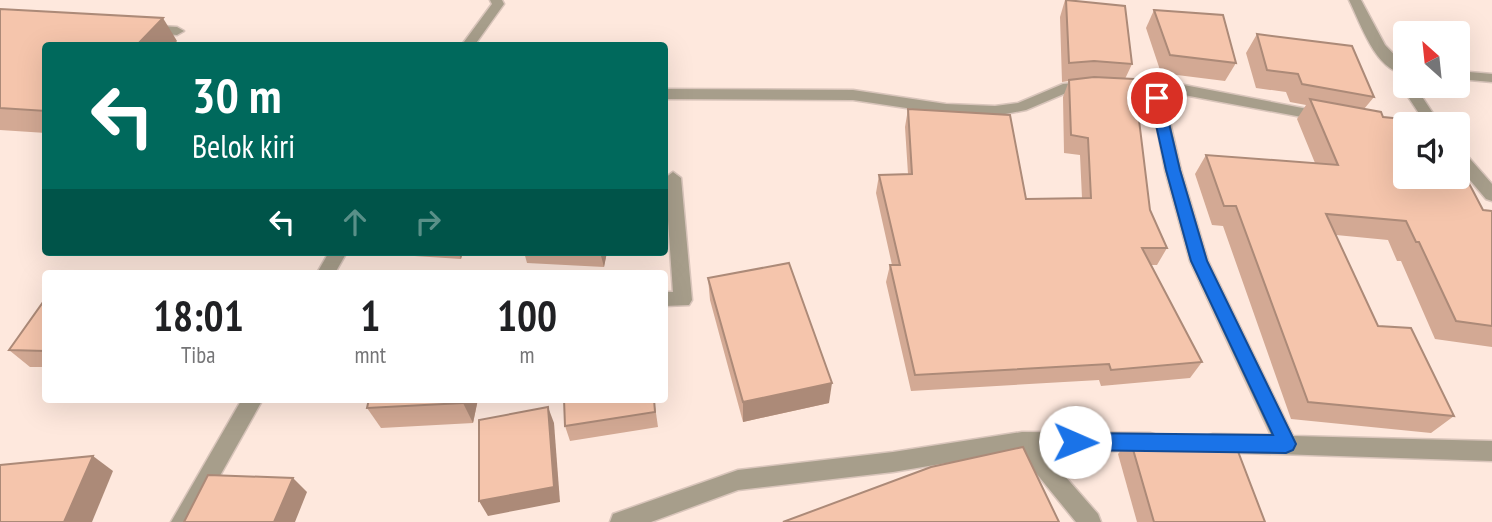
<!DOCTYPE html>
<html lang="id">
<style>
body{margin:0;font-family:"PT Sans Narrow",sans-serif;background:#f2f2f2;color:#202124;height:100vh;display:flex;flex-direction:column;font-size:26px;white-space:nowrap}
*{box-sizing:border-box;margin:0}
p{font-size:23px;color:#757577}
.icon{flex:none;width:38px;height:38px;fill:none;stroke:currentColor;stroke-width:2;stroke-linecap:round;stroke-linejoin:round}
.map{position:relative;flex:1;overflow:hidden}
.sheet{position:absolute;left:42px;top:270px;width:626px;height:133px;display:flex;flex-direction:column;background:#fff;border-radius:7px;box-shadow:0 7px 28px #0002}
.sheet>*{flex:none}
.top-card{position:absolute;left:42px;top:42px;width:626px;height:214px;border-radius:7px;box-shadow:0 7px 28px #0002;background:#00695c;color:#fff;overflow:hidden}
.needle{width:46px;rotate:333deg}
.controls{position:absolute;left:1393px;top:21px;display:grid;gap:14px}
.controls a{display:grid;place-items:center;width:77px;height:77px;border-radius:7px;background:#fff;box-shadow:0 7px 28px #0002;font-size:35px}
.pin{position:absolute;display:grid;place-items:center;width:60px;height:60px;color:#fff;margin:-30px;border:4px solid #fff;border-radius:50%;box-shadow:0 2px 7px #0007}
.me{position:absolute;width:77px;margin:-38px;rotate:91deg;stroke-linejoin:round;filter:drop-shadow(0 0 5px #0008)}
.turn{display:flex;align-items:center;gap:24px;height:147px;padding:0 35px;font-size:32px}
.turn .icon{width:91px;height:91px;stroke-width:2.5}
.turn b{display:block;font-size:49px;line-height:60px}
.lanes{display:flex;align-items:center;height:66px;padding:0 35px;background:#0003;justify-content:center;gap:35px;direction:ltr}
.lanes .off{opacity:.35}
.eta{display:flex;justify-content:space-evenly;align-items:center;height:119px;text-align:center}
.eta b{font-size:42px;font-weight:600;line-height:49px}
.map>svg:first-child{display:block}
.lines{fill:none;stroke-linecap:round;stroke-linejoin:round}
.minor-casing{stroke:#d9c5bb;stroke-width:3}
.minor{fill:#a79e8b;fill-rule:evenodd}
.wall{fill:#d3a994}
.shaded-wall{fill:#ac8a78}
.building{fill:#f5c5ac;stroke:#ac8a78;stroke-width:2}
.route{fill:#1a73e8;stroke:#114b97;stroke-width:2}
</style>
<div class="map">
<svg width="1492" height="522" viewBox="0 0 1492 522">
<rect width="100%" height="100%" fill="#fee8dd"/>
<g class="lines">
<defs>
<g id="minor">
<path d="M490 0H502L504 4 474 46H461L492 4Z"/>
<path d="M1349 0H1361L1385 45 1405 66V74C1375 70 1361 24 1349 0Z"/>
<path d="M147 25 177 27 184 31 177 35 142 32 140 29Z"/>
<path d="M1458 71 1492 74V82L1458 79Z"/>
<path d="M1087 82 1164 87 1172 84 1184 85 1328 113 1330 116 1328 119 1323 121 1184 95 1175 94 1165 100 1181 170 1208 261 1293 436 1492 441V461L1213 452 1206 450 1203 443 1206 436 1213 434 1271 435 1190 261 1165 170 1151 96 1087 92 1066 93 1026 110 995 116 946 114 853 100 665 99V89L853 90 946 104 995 106 1018 103 1063 84Z"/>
<path d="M1405 82V86H1415L1440 124H1426L1401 86Z"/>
<path d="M1458 151 1464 152 1492 184V201L1486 199 1458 166Z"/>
<path d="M673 172 681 178 692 300 689 305 665 306V292H673L665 178Z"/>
<path d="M329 252H347L335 273H317Z"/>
<path d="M242 399H263L194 522H171Z"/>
<path d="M1022 432 1150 433 1157 435 1160 442 1157 449 1150 451H1043L1098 514 1101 522H1076L1018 451 893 472 738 490 651 522H610L613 514 738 470 893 452Z"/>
</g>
</defs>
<use href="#minor" class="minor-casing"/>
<use href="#minor" class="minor"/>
</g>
<g class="wall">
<path d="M1065 0 1132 64 1125 79 1150 210 1167 248 1157 265H1151L1202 362 1190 378 1101 386 1099 380 911 391 886 282 890 265H892L876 193 879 175 908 174 905 127 908 109 1026 199 1082 198 1080 155 1064 153 1063 97 1069 81 1062 82 1060 17Z"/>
<path d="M0 9 177 41 46 46V133L0 130Z"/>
<path d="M1154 10 1236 63 1225 81 1161 73 1146 28Z"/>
<path d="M1257 34 1374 97 1364 109 1405 124 1483 210 1492 211V347L1435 339 1401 261H1397L1388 240 1336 235 1378 326 1454 416 1431 433 1291 419 1223 226 1212 225 1195 174 1206 155 1315 163 1297 119 1306 105 1290 102 1286 92 1256 88 1246 53Z"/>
<path d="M367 252H463L461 259 368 253Z"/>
<path d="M524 252H607L604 267 527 263Z"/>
<path d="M708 278 829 403 743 422 710 300Z"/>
<path d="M46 298V367H30L9 350Z"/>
<path d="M478 399 473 423 381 428 367 408Z"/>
<path d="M654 399 658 427 570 441 565 426Z"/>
<path d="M1130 439 1265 522H1137L1118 454Z"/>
</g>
<g class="shaded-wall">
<path d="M163 18 177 41 173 46H136Z"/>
<path d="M458 252H463L461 259Z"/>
<path d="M600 252H607L604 267Z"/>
<path d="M832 383 829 403 743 422V402Z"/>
<path d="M464 399H478L473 423 463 403Z"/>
<path d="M548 407 554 423 560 502 488 516 479 501Z"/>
<path d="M93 456 113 471 92 522H64Z"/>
<path d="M293 478 307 492 295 522H274Z"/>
</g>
<g class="building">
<path d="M1066 0 1125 6 1132 64 1094 61 1069 63Z"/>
<path d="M0 9 163 18 136 46H46V111L0 108Z"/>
<path d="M1154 10 1223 15 1236 63 1170 55Z"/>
<path d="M1257 34 1352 46 1374 97 1302 84 1298 74 1267 70Z"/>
<path d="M1094 77 1134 79 1150 210 1167 248H1142L1202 362 1111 370 1109 364 915 375 890 265H900L879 175 912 174 908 109 1010 115 1026 199 1091 198 1088 138 1071 135 1069 80Z"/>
<path d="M1310 99 1381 112 1383 117 1423 121 1425 124H1405V177H1458V169L1462 170 1483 210 1492 211V326L1456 321 1419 242H1416L1406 221 1326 214 1378 326 1411 328 1454 416 1308 402 1236 206H1224L1206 155 1338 165Z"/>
<path d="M789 263 832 383 743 402 708 278Z"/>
<path d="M46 298V351L9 350Z"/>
<path d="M369 399H464L463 403 367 408Z"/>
<path d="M564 399H654L655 412 565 426Z"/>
<path d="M548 407 554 487 479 501V420Z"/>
<path d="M1130 439 1234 441 1265 522H1154Z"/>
<path d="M1023 447 1059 522H783L931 467Z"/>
<path d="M93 456 64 522H0V465Z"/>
<path d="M208 475 293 478 274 522H184Z"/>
</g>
<path class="route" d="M1157 94 1163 98 1180 170 1207 261 1296 444 1293 450 1286 453 1075 450 1068 448 1065 442 1068 435 1075 433 1273 435 1191 261 1166 170 1150 98Z"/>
</svg>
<div class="controls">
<a><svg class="needle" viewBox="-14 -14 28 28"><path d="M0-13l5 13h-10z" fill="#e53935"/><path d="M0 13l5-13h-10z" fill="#757577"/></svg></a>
<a><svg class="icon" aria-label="sound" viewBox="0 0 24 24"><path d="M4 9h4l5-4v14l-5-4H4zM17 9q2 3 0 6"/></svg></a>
</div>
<div class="pin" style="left:1157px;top:98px;background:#d93025"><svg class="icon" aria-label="arrive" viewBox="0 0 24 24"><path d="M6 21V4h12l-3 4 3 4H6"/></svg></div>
<svg class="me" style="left:1075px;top:442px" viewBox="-20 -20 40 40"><circle r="19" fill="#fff"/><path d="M0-13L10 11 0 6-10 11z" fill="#1a73e8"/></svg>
<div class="top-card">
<div class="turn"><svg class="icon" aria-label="left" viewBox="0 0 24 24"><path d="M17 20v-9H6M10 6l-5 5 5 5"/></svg><div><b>30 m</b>Belok kiri</div></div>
<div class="lanes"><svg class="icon" aria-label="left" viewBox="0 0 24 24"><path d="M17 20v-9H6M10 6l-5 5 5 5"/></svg><svg class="icon off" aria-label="ahead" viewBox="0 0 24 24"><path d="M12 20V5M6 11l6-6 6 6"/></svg><svg class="icon off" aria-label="right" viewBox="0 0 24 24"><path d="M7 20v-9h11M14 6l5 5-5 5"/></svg></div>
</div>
<section class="sheet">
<div class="eta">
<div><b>18:01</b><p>Tiba</p></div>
<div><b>1</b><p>mnt</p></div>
<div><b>100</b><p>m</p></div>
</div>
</section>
</div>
